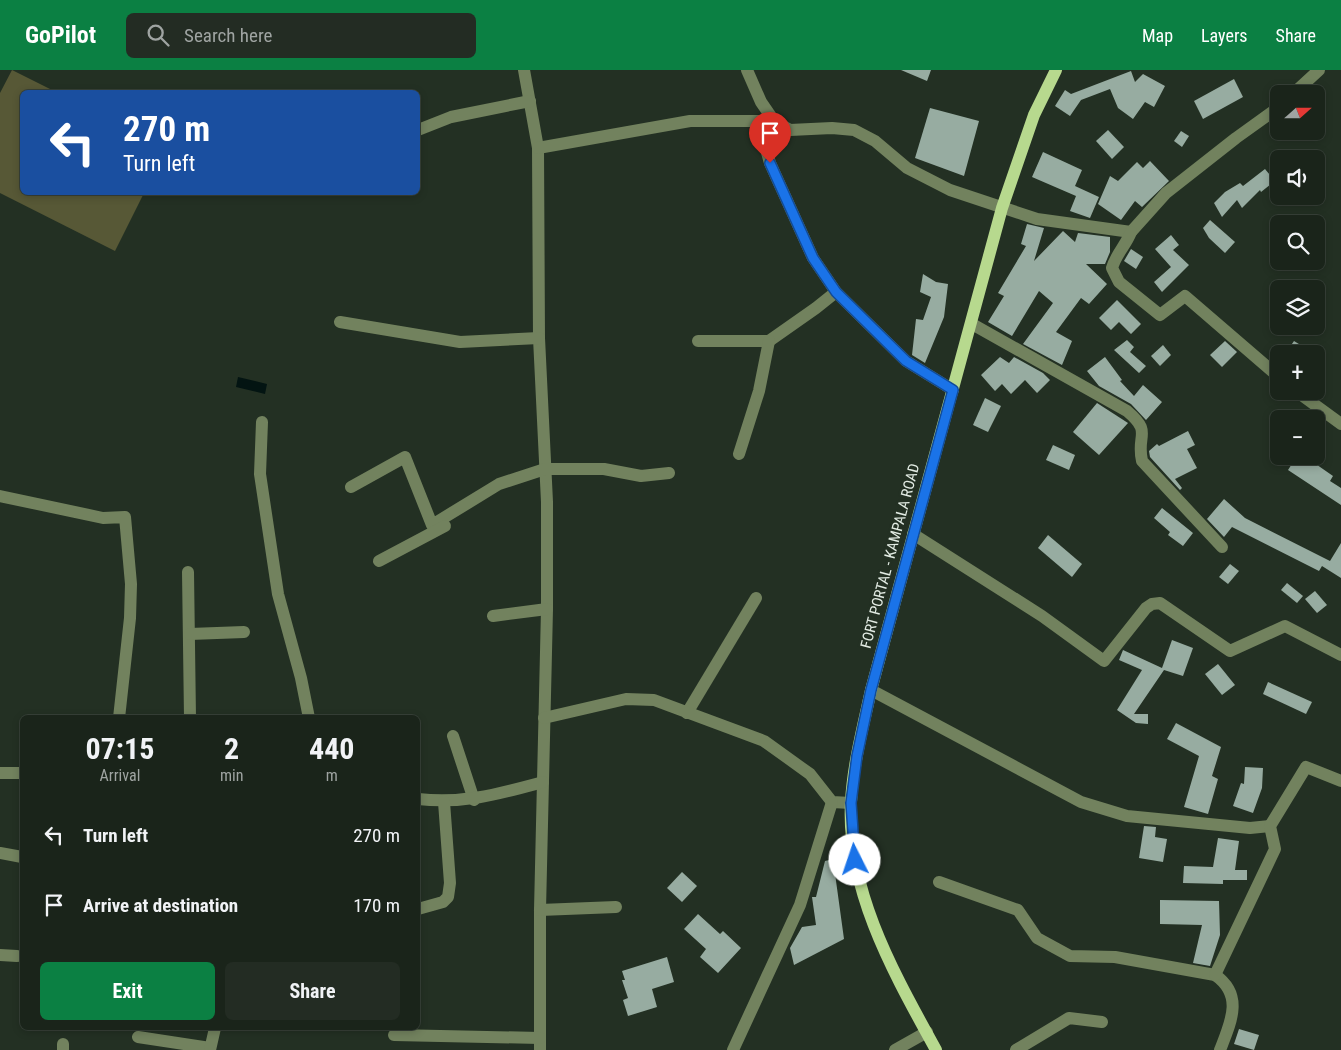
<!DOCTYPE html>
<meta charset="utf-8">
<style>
body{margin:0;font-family:"Roboto Condensed",sans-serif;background:#232c23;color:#f1f3f6;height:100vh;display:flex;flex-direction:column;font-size:19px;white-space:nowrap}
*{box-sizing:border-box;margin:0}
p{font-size:16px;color:#9fa4a2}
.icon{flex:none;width:28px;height:28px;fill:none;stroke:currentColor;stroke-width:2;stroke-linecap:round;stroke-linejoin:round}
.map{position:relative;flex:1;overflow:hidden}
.panel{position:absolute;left:20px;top:645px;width:400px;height:315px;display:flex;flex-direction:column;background:#1a241a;border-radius:8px;box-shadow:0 2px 8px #0003,0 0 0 1px #384139}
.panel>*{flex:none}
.guide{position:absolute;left:20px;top:20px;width:400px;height:105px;border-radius:8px;box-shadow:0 2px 8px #0003,0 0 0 1px #384139;background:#1a4fa0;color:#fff;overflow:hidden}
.needle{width:32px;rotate:69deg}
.tools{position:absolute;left:1270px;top:15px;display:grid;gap:10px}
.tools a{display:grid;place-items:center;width:55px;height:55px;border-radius:8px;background:#1a241a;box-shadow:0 2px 8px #0003,0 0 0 1px #384139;font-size:25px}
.pin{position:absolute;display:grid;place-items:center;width:42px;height:42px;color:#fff;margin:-51px -21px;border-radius:50% 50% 50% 0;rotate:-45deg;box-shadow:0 0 5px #0007}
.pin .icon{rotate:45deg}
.me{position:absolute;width:55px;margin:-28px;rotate:356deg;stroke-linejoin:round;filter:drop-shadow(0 0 4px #0008)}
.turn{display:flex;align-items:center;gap:18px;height:105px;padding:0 20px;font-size:22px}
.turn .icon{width:65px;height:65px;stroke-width:2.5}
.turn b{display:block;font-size:35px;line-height:42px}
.eta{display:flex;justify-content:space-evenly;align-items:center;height:85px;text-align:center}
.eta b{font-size:30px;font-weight:700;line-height:35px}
.cta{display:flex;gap:10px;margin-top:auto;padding:10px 20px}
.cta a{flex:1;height:58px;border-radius:8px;background:#0b8043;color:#fff;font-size:20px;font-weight:700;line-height:58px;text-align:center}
.cta a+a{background:#232c23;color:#f1f3f6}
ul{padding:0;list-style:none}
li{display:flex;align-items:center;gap:15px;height:70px;padding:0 20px}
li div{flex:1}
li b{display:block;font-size:19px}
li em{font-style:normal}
header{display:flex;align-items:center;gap:30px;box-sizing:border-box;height:70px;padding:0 25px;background:#0b8043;color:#fff}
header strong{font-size:24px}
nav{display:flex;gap:28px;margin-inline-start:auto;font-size:18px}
.search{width:350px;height:45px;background:#232c23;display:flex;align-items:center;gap:12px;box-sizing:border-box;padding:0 18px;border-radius:8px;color:#9fa4a2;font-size:19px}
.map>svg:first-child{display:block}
.green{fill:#575836}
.water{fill:#031412}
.building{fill:#97aca1}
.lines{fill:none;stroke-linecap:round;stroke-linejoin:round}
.minor{stroke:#72825e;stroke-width:12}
.major{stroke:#b7d98e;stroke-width:12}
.route-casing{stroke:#114b97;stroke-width:12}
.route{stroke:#1a73e8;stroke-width:9}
.labels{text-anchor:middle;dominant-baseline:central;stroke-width:5;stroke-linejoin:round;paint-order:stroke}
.street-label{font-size:15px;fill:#e3ece4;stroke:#233023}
</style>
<header>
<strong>GoPilot</strong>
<div class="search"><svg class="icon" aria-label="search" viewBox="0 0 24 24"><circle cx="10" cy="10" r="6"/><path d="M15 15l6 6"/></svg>Search here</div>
<nav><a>Map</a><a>Layers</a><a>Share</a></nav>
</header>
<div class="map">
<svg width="1341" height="980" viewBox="0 0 1341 980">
<rect width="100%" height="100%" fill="#233023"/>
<path class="green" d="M12 0 56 22H22V122L144 123 115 181 0 123V23Z"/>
<path class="water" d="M238 307 267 314 265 324 236 317Z"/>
<g class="building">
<path d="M901 0H931L927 11Z"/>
<path d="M1131 1 1135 12 1143 4 1165 16 1154 37 1145 32 1133 49 1118 38 1110 19 1081 30 1070 46 1055 36 1065 20 1071 24Z"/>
<path d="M1234 9 1243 27 1203 49 1194 31Z"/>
<path d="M930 38 979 51 964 106 915 88Z"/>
<path d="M1108 60 1124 77 1112 89 1096 71Z"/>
<path d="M1181 61 1189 66 1182 77 1174 71Z"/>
<path d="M1043 82 1082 100 1075 116 1099 127 1090 148 1070 141 1076 126 1032 107Z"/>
<path d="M1150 91 1169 111 1142 137 1135 131 1121 150 1098 134 1110 106 1118 111 1137 92 1143 98Z"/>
<path d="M1265 99 1275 111 1261 122 1260 120 1242 138 1237 130 1222 147 1214 133 1225 122 1240 113 1243 116Z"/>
<path d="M1210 150 1235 172 1225 183 1209 168 1203 158Z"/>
<path d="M1027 154 1044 158 1034 191 1063 161 1075 172 1078 163 1110 167V182L1105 194H1086L1107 214 1089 234 1081 228 1056 262 1072 271 1062 295 1023 274 1053 233 1039 221 1012 266 988 252 1004 226 998 223 1026 176 1021 174Z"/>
<path d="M1171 165 1179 175 1173 180 1189 195 1162 222 1154 212 1171 197 1155 179Z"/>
<path d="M1131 179 1143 187 1136 199 1124 191Z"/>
<path d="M923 204 936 212 948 214 944 247 925 293 912 285 916 249 923 250 931 227 920 222Z"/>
<path d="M1117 230 1141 254 1131 264 1119 252 1111 260 1099 248Z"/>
<path d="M1127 270 1134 277 1130 282 1146 296 1139 303 1114 280Z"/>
<path d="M1225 271 1237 282 1222 297 1210 285Z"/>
<path d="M1294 271 1315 284H1285Z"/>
<path d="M1163 275 1171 285 1160 296 1151 286Z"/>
<path d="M1000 287 1009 293 1014 287 1043 303 1050 310 1037 323 1025 310 1011 324 1002 314 995 321 981 305Z"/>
<path d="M1105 287 1122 310 1120 311 1134 326 1143 315 1162 332 1146 350 1131 334 1099 316 1087 301Z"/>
<path d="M985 328 1001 336 988 362 973 355Z"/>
<path d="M1097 333 1128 353 1099 385 1073 362Z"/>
<path d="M1188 361 1195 375 1187 379 1197 398 1175 409 1182 418 1180 420 1150 387 1149 381 1157 374 1159 376Z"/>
<path d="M1053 375 1075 385 1069 400 1046 390Z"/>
<path d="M1297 386H1313L1310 390 1333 406 1330 411 1341 418V435L1288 400Z"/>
<path d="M1224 429 1245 448 1330 491 1341 473V508L1322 496 1319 501 1232 457 1224 467 1207 449Z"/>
<path d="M1162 438 1193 463 1183 476 1168 465 1170 462 1154 448Z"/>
<path d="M1048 465 1082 494 1072 507 1038 478Z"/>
<path d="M1230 494 1239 501 1228 514 1219 507Z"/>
<path d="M1287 513 1303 526 1297 533 1281 520Z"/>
<path d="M1315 521 1327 535 1317 543 1305 529Z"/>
<path d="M1172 570 1193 578 1183 606 1164 600 1134 644H1148V654L1136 653 1117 640 1142 600 1119 590 1123 580 1162 598Z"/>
<path d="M1218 594 1235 615 1222 625 1205 604Z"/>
<path d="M1268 612 1312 632 1306 644 1263 624Z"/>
<path d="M1176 653 1221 677 1212 706 1218 709 1208 744 1184 737 1199 686 1167 669Z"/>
<path d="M1245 697 1263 698 1262 718 1253 743 1233 736 1241 713 1244 714Z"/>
<path d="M1144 756 1156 757 1155 767 1167 769 1163 792 1139 788Z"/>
<path d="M1218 768 1239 771 1235 800H1247V810H1223V814L1183 813 1184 796 1213 797Z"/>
<path d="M833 789 844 869 794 895 790 878 802 857 816 855 812 827H816L825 791Z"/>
<path d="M682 802 697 816 682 832 667 818Z"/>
<path d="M1160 830 1219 831 1220 865 1210 896 1193 893 1202 855 1160 854Z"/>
<path d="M698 844 720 864 723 861 741 878 718 903 700 887 706 879 684 859Z"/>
<path d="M667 887 674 912 652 919 657 937 628 946 623 930 628 928 622 910H625L622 901Z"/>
<path d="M1239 959 1259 965 1254 980 1234 974Z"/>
</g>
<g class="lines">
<g class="minor">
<path d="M524 0 538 78 539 268 547 432V539L540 840V980"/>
<path d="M747 0 761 32 774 51 790 60 832 58 854 60 875 71 907 98 950 120 1037 149 1131 162 1166 123 1236 68 1279 37"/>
<path d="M1293 24 1319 0"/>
<path d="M758 51 770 93 813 188 836 222 906 291 953 320"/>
<path d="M418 60 451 47 530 31"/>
<path d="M538 78 690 51H766"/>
<path d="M1131 162C1126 175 1116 184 1112 198L1119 212 1160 245 1185 226 1279 307"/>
<path d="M340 252 460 272 539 268"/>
<path d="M972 254 1127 341C1153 363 1136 364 1142 391L1222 477"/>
<path d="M698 271H769L816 238 836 222"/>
<path d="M1296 321 1341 354"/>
<path d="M262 352 260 404 278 524 301 608 309 648"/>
<path d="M739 384 759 321 769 271"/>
<path d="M351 417 405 387 432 455 499 414 545 399H604L641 406 669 403"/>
<path d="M0 426 103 448 125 447 131 514 130 548 119 648"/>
<path d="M913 464 1042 546 1104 591 1146 538 1152 534 1160 533 1230 581 1285 556 1341 585"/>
<path d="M379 491 445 456"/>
<path d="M188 502 190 648"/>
<path d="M493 546 547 539"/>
<path d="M190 564 244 562"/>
<path d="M871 620 1081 732 1127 746 1250 758 1270 756"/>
<path d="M687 643 756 528"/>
<path d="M544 648 626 629 654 630 764 671 810 704 832 732 851 733"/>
<path d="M453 666 474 730"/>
<path d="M0 703H22"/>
<path d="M418 729C465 734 498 724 543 712"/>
<path d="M0 783 22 787"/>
<path d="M939 812 1018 840 1037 868 1070 886 1115 887 1215 905C1244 925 1231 952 1220 980"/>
<path d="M418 839 443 832 448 827 450 813 444 732"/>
<path d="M540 840 616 837"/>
<path d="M0 885 17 886"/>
<path d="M1215 905 1275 779 1270 756 1306 697 1341 711"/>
<path d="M394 965 540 968"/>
<path d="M138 967 210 978"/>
<path d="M63 974V980"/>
<path d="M210 980 215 958"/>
<path d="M733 980 800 835 832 732"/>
<path d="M895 980 927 962"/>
<path d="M1016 980 1069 948 1102 952"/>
</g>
<path class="major" d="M936 980C895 905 846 821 851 732 853 694 863 657 871 620L1002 138 1034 45 1056 0"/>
</g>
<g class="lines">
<defs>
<path id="route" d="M770 93 813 188 836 222 906 291 953 320 871 620 857 686 851 733 855 790"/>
</defs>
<use href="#route" class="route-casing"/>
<use href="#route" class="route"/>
</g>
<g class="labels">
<g class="street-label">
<text transform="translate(890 486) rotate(-75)">FORT PORTAL - KAMPALA ROAD</text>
</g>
</g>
</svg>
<div class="tools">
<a><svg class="needle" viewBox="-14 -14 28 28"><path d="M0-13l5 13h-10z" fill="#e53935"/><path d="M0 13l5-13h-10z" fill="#9fa4a2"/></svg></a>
<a><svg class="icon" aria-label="sound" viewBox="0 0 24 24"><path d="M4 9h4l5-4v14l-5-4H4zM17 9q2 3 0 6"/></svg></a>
<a><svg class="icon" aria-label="search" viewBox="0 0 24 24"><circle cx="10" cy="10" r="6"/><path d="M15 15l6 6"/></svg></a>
<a><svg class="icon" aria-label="layers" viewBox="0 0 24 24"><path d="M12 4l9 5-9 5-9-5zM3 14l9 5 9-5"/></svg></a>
<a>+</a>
<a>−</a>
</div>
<div class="pin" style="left:770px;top:93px;background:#d93025"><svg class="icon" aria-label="arrive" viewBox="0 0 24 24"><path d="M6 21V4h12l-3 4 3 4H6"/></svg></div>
<svg class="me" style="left:855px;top:790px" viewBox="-20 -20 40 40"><circle r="19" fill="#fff"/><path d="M0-13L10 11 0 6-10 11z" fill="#1a73e8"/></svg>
<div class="guide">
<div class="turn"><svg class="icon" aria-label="left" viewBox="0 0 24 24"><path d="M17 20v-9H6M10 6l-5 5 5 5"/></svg><div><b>270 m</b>Turn left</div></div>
</div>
<section class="panel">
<div class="eta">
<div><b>07:15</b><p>Arrival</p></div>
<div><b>2</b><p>min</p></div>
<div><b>440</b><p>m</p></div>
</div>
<ul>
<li><svg class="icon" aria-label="left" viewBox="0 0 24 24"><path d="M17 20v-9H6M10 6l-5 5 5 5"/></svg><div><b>Turn left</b></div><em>270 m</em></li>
<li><svg class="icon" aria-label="arrive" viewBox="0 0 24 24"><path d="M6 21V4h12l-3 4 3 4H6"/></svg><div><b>Arrive at destination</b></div><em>170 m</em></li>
</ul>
<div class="cta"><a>Exit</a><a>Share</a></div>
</section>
</div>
